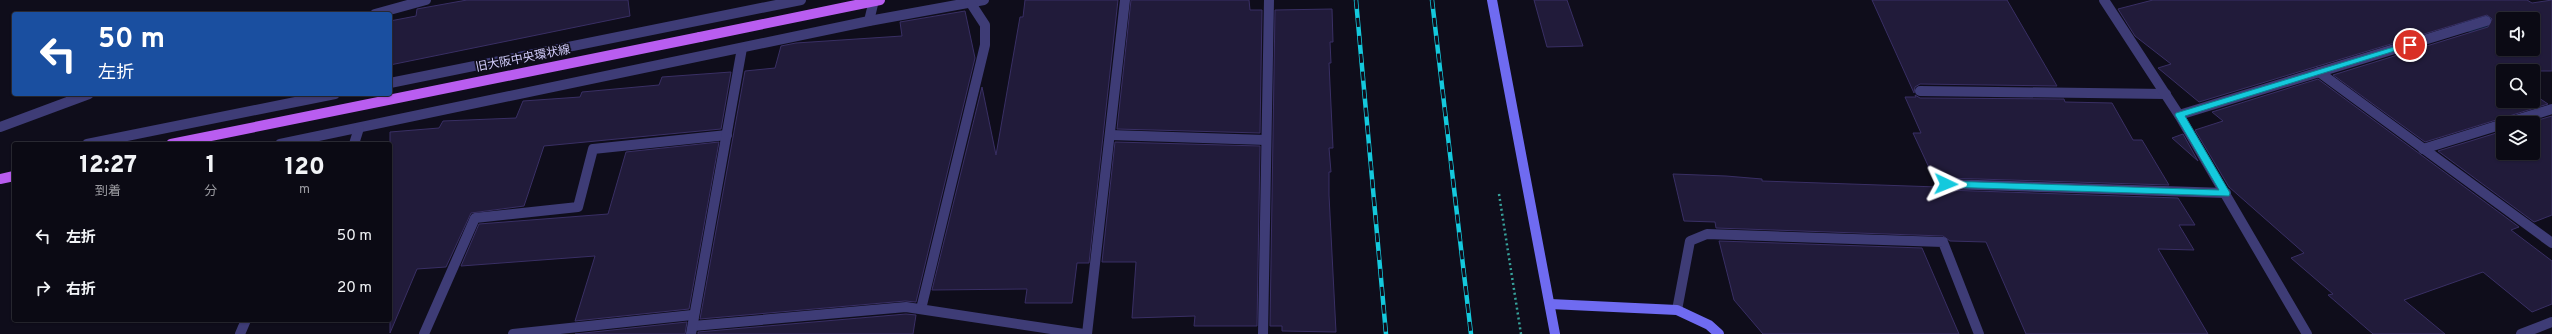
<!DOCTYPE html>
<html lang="ja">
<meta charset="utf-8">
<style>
body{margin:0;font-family:Overpass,"Noto Sans JP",sans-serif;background:#14131d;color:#f1f3f6;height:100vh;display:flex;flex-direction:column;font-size:15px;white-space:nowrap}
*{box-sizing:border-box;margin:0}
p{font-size:13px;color:#9a9aa0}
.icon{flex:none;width:22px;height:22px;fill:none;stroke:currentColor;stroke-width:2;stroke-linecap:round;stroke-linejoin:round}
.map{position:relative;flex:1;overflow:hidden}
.sheet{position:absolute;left:12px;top:142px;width:380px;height:180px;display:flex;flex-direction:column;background:#0b0a14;border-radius:4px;box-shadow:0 1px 3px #0004,0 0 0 1px #2b2b34}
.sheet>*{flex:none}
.hud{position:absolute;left:12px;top:12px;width:380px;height:84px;border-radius:4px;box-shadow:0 1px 3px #0004,0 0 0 1px #2b2b34;background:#1a4fa0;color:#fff;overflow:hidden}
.fabs{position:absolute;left:2496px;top:12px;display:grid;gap:8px}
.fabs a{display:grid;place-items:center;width:44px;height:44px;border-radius:4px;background:#0b0a14;box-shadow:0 1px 3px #0004,0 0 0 1px #2b2b34;font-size:20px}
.pin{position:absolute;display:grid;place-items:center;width:34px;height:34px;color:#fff;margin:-17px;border:2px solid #fff;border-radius:50%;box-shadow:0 1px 4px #0007}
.me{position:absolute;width:44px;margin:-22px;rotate:92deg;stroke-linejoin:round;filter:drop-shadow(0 0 3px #0008)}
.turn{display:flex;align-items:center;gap:14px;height:84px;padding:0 20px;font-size:18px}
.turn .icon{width:52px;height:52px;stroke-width:2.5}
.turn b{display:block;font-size:28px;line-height:34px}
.eta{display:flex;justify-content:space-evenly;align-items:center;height:68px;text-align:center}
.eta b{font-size:24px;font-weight:800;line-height:28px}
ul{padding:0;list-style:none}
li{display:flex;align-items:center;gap:12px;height:52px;padding:0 20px}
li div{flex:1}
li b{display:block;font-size:15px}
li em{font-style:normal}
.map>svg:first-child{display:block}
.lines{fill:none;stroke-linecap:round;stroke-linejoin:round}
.river{fill:#0f213c;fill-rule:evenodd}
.building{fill:#211b3a;stroke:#392f64;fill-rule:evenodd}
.path{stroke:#37a39c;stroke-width:2.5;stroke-dasharray:2 3;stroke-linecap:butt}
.lane{stroke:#3e3c76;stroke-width:10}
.street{stroke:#3e3c76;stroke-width:10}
.secondary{stroke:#6f6bf1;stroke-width:10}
.primary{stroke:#b95df0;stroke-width:10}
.rail-casing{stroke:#14c9dd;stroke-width:4.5}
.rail{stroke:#0f0d1b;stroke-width:3;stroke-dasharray:9;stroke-linecap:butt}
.primary-bridge{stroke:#b95df0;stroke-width:10}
.route{fill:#14c9dd;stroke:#0d8390}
.labels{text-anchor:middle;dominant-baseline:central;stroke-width:3.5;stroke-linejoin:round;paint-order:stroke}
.street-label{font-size:12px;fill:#d1ccfa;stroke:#0f0d1b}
</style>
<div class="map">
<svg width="2552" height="334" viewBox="0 0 2552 334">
<rect width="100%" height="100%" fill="#0f0d1b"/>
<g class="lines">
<g class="river">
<path d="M2432 0H2509L2526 11 2531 19H2503V45C2475 38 2448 24 2432 0Z"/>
<path d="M2533 21 2535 25 2533 29Z"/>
</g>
</g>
<g class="building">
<path d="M467 0H628L630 16 390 65V21L416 16 417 9Z"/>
<path d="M1025 0H1118L1089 263H1077L1072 303H1025L1027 289 932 290 982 87 996 155 1020 17H1023Z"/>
<path d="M1131 0H1249L1250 10H1262L1260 133 1117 129Z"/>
<path d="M1534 0H1567L1583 46 1547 47Z"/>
<path d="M1872 0H2007L2057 86 1920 84 1915 87 1914 93Z"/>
<path d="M2153 0H2527L2532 3 2552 0V71H2499L2503 74V101H2533V94L2548 104 2425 142 2333 75 2488 27 2492 19 2487 15 2199 102 2158 68 2171 64 2135 36 2118 9ZM2503 19H2533V49H2503Z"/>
<path d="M1332 9 1333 42H1330L1331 63H1329L1333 148H1329L1331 172H1329V195L1336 332 1282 331V326H1270L1275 10Z"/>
<path d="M965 11 975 58 916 302 905 301 700 319 745 71 775 68 781 46 796 43 902 36 900 22Z"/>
<path d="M731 72 721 129 544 146 524 206 471 213 446 267 417 269 390 333V132L439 128 443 121 516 118 523 101 580 97 582 92 659 85 662 77Z"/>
<path d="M2318 79 2519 227 2511 230 2552 261V304L2532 312 2483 272 2404 300 2445 334H2373L2328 295 2333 294 2291 258 2304 253 2229 187 2195 130 2223 121 2212 112Z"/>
<path d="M1915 95 1920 98 2064 99 2065 102 2112 103 2133 140H2142L2169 185 1946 178 1941 180 1940 187 1946 190 2178 198 2195 225H2179L2194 250 2158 249 2208 334H2026L1986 242 1950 241 1943 236 1716 228 1715 222 1684 221 1673 174 1726 176 1762 179V181L1938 187 1913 133H1921L1905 97H1916Z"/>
<path d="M2552 116V215L2534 222 2438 151 2503 131V153H2533V123H2528Z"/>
<path d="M2183 134 2198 161 2172 138Z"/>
<path d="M719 142 689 309 575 321 595 256 461 266 479 224 608 214 626 152Z"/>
<path d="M1115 142 1260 146 1257 326H1194L1195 316 1132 318 1136 262H1102Z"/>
<path d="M1719 241 1922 248 1959 334H1763L1734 300Z"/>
<path d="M906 314 916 315 913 334H698V332Z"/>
<path d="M687 322 685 334H575Z"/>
</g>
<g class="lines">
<path class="path" d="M1499 194 1521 334"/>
<path class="lane" d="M1920 91 2166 94"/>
<g class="street">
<path d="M2104 0 2179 115 2307 334"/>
<path d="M375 14 426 0"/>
<path d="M869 21 874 0"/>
<path d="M2319 72 2552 243"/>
<path d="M390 83 801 0"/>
<path d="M2179 115 2486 21"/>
<path d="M2506 123 2552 109"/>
<path d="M0 127 89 94"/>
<path d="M1110 135 1266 140"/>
<path d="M87 144 335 94"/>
<path d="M280 144 869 21 984 0"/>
<path d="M354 144 359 128"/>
<path d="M2423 149 2503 124"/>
<path d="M1946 184 2226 193"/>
<path d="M921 309 985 45V25L970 2 971 0"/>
<path d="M1677 310 1690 241 1707 234 1943 242 1979 334"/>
<path d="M693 326 906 307 1084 334"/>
<path d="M240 334 246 320"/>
<path d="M424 334 475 218 578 207 593 149 727 135"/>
<path d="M513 334 692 315"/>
<path d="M691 334 742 48"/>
<path d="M1087 334 1125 0"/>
<path d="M1263 334 1269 0"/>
<path d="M2521 334 2552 322"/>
</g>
<g class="secondary">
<path d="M1492 0 1555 334"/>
<path d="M1550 304 1677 310 1709 325 1719 334"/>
</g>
<g class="primary">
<path d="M171 144 700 37"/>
<path d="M0 179 14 176"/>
</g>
<defs>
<g id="rail">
<path d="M1356 0 1386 334"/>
<path d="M1432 0 1471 334"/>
</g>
</defs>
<use href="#rail" class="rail-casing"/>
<use href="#rail" class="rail"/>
<path class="primary-bridge" d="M700 37 880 0"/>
</g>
<path class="route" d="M2407 43 2414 45 2185 116 2230 193 2229 196 1946 187 1941 184 1946 181 2219 190 2175 115 2176 113Z"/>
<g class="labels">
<g class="street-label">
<text transform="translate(523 59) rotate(-11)">旧大阪中央環状線</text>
</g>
</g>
</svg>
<div class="fabs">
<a><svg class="icon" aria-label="sound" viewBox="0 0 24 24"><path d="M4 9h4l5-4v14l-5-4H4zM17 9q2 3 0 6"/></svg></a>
<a><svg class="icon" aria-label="search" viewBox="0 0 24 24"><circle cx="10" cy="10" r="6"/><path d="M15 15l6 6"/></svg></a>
<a><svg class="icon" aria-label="layers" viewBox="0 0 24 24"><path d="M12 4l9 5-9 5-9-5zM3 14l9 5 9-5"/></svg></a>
</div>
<div class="pin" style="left:2410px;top:45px;background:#d93025"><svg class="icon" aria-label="arrive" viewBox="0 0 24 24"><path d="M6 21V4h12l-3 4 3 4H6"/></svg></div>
<svg class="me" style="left:1946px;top:184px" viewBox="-20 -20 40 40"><path d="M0-17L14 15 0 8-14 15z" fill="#14c9dd" stroke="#fff" stroke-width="4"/></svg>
<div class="hud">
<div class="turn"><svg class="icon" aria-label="left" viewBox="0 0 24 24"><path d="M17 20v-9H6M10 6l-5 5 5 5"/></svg><div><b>50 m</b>左折</div></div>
</div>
<section class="sheet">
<div class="eta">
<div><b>12:27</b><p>到着</p></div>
<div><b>1</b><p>分</p></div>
<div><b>120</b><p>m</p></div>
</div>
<ul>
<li><svg class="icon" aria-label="left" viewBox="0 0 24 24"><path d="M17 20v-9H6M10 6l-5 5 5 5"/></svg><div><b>左折</b></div><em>50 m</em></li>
<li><svg class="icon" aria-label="right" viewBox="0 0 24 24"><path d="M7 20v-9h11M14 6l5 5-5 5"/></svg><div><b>右折</b></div><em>20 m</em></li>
</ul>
</section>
</div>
